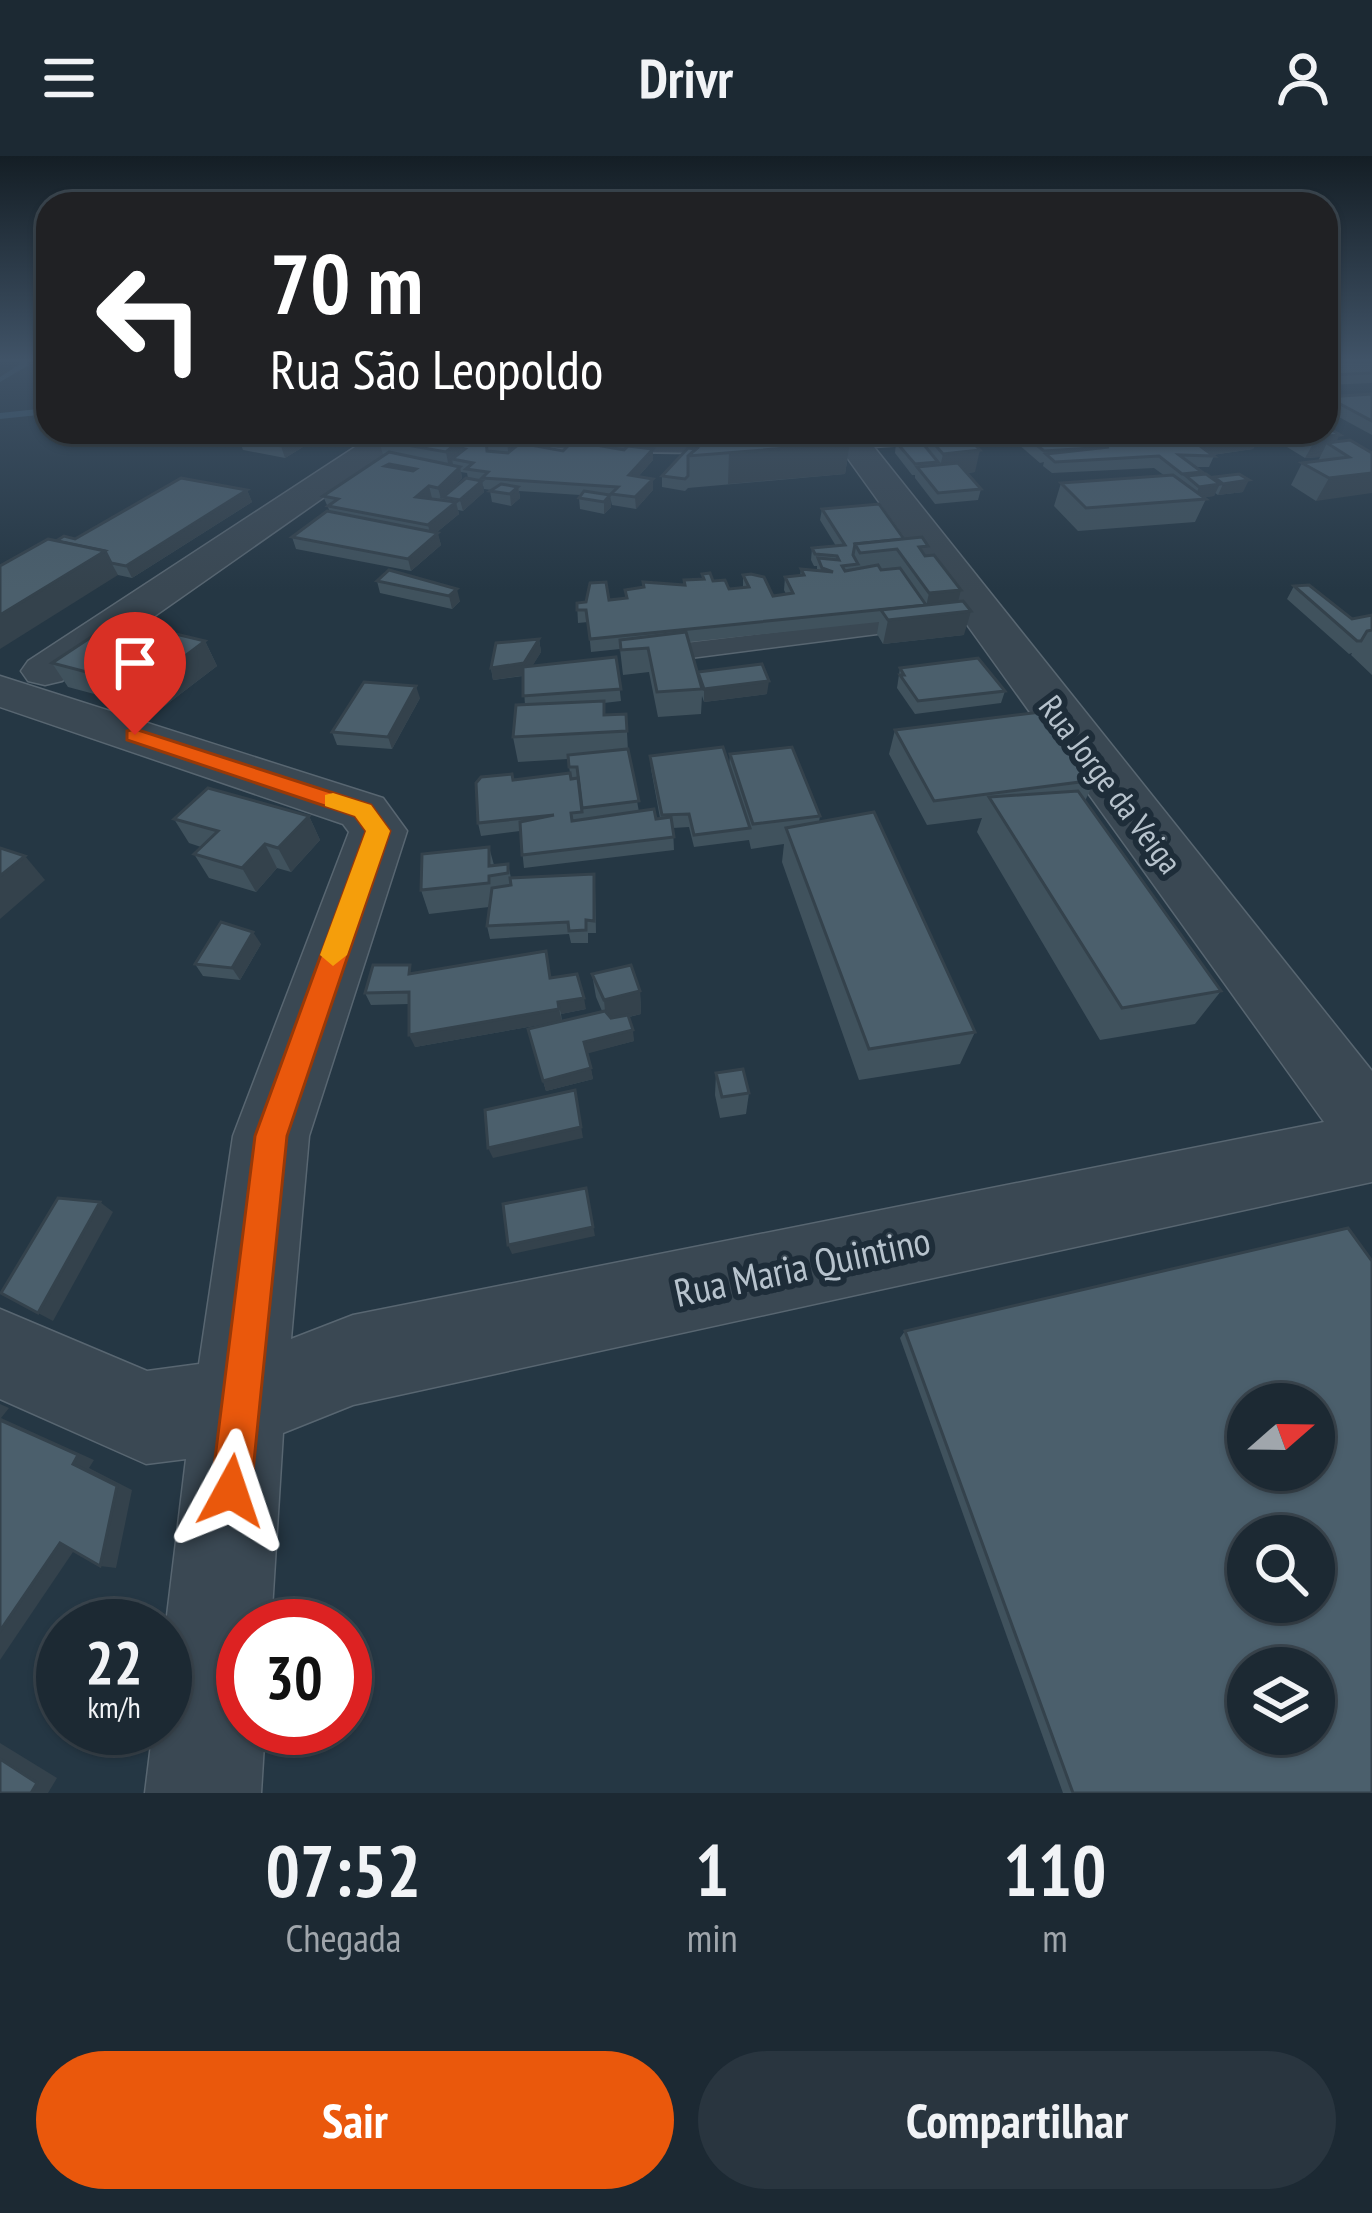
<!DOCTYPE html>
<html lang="pt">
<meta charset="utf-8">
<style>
body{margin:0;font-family:"PT Sans Narrow",sans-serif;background:#29353f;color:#f1f3f6;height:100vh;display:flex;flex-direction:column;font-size:45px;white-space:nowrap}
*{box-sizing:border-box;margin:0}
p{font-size:39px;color:#a0a6ac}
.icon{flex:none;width:66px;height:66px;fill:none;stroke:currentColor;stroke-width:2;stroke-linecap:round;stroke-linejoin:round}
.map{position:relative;height:1637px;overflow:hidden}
.sheet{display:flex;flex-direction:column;background:#1c2933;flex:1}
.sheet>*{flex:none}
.top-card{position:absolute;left:36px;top:36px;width:1302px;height:252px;border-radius:36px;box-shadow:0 3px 9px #0004,0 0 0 3px #3a454e;background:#202124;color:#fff;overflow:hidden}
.needle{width:78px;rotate:70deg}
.tools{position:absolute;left:1227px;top:1227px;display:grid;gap:24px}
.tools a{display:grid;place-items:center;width:108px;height:108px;border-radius:50%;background:#1c2933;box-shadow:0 3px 9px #0004,0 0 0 3px #3a454e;font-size:60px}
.speed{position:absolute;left:36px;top:1443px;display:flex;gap:24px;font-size:60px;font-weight:700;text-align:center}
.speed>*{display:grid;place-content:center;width:156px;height:156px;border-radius:50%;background:#1c2933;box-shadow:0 3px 9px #0004,0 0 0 3px #3a454e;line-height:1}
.speed small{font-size:30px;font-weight:400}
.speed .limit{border:18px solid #d22;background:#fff;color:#111}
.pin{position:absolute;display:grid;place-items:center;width:102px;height:102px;color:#fff;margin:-123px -51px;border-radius:50% 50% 50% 0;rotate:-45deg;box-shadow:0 0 12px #0007}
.pin .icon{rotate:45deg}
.me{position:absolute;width:132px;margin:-66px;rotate:5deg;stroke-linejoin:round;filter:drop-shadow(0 0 9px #0008)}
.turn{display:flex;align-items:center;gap:42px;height:252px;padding:0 36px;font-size:54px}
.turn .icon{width:156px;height:156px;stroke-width:2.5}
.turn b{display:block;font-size:84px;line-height:102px}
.eta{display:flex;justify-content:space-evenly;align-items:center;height:204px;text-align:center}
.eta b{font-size:72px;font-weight:700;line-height:84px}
.button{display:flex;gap:24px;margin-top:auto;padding:24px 36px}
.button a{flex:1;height:138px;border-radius:72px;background:#ea580c;color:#fff;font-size:48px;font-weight:700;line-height:138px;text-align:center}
.button a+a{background:#29353f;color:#f1f3f6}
header{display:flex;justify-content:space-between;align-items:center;height:156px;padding:0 36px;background:#1c2933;font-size:54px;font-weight:700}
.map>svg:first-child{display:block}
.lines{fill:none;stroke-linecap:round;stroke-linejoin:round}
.stream{fill:#38566c;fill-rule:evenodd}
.lane-casing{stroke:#586671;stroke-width:3}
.street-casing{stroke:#586671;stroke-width:3}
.lane{fill:#3a4853;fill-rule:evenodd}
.street{fill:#3a4853;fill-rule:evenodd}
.wall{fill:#40525d;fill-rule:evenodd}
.shaded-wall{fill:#34424c}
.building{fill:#4b5f6c;stroke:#34424c;stroke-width:3;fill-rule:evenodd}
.route{fill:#ea580c;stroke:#983908;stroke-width:3}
.slow{fill:#f59e0b}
.labels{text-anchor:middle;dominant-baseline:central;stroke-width:12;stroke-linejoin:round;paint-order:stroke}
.street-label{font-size:33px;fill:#b7c3cd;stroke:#1e2d39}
.near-street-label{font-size:39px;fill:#b7c3cd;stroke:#1e2d39}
</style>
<header><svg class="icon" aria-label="menu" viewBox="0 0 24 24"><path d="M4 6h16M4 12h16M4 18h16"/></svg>Drivr<svg class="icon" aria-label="person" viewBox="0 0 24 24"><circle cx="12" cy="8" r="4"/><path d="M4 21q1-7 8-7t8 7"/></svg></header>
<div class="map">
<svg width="1372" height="1637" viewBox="0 0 1372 1637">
<rect width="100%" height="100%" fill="#253744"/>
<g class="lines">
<g class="stream">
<path d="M18 205H26L29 209 0 226V221L20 208Z"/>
<path d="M48 252V258L0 263V257Z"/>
</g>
<defs>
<path id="lane" d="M923 459 932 461V471L644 508 631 500 644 492Z"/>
<g id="street">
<path d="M378 276H417L62 525 45 529 28 525 21 515 28 505Z"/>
<path d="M494 276H959L942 286 874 291 1372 915V1026L353 1249 283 1277 271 1470H243V1572H265L261 1637H145L153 1572H165V1476L186 1303 146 1308 0 1243V1153L147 1215 199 1208 233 980 349 676 343 668 0 551V520L383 642 407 675 309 980 291 1183 353 1159 1324 966 841 293C792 296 517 305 494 276Z"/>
</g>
</defs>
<use href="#lane" class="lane-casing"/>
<use href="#street" class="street-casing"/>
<use href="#lane" class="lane"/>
<use href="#street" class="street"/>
</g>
<g class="wall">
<path d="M1326 205H1372V227L1326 229Z"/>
<path d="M1372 238V279L1326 254 1327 241Z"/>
<path d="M394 276H530L531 288 563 295 653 304 638 321 653 323V334L636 353 612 349 610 341 611 351 604 358 580 353 579 342 580 339 519 335 520 342 511 350 492 346 490 335 492 334 484 333 482 326 484 336 463 355 458 354 459 358 437 376 441 389 411 415 296 393 292 381 330 356 323 340 383 299 379 284ZM461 316 467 317 468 322 448 336 462 322Z"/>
<path d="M576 276H625L623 278Z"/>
<path d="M673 276H841L850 287 845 318 688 332 685 335 662 331V320L708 282 673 279Z"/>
<path d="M922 276H963L975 316 967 317 981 333 978 344 935 348 915 322V319H912L895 297 896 286 920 285Z"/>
<path d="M1013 276H1326L1336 286 1372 297 1316 345 1291 329 1302 307 1318 305 1320 301 1305 302 1282 288 1256 287 1253 293 1212 299 1214 300 1209 311H1195L1201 319 1213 323 1214 321 1243 336 1218 339 1215 337 1214 340 1203 341 1206 343 1195 366 1078 375 1054 350 1061 327 1165 320 1154 312 1052 317 1043 310 1044 306 1040 307 1011 282Z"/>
<path d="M321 280 285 302 243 294 239 283Z"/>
<path d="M247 334 252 346 132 422 118 419 56 385 75 383Z"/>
<path d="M822 353 904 383 926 399 958 445 964 479 883 488 877 478 879 466 689 486 698 520 767 538 704 546 702 540 701 558 658 561 649 516 623 519 620 493 591 496 588 466 578 467 577 447 625 442V434L684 429V424L702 423V418L729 433 743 431V419L773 440 786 438 784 434 785 421 800 420 801 413 817 415V410H814L811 404 812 392 836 390 820 364Z"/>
<path d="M389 414 460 445 452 453 380 437 377 425Z"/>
<path d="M1294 430 1352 463 1372 459V519L1351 499 1352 497 1349 498 1287 443Z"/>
<path d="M539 483 541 496 532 510 616 501 621 545 604 547 605 559 626 558 628 595 639 656 656 663 660 662 651 613 650 600 729 611 730 598 820 660 819 666 975 876 960 908 859 924 782 706 784 688 751 693 749 684 694 691 689 671 673 672 674 694 524 712 520 675 481 680 478 667 514 624 570 617 568 603 518 606 513 581 525 549 523 520 493 524 491 512Z"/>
<path d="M205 485 217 510 158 555 68 531 52 507Z"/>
<path d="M900 512 1005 535 1001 547 915 558 897 532Z"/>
<path d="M420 542 392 593 337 589 332 576Z"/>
<path d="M895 574 1095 624 1085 645 1221 835 1195 868 1100 884 977 676 982 662 927 669 889 598Z"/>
<path d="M309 660 320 684 291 716 277 712 256 736 209 722 194 698 201 691 189 687 174 663Z"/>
<path d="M489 691 494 709 508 708 511 722 595 730 596 777H588V787H571L569 778 490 783 487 770 489 751 429 758 421 734Z"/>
<path d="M261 788 240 824 203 820 195 808Z"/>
<path d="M413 817 551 822 586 853 561 858 562 865 415 891 409 848 371 849 365 837Z"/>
<path d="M592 818 640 835 641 858 629 861 634 885 587 897 593 923 546 935 528 873 602 855 596 841Z"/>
<path d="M716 917 749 937 746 958 720 962 715 939Z"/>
<path d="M905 1175 1372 1637H1063L900 1182Z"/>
</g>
<g class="shaded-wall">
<path d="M306 276H320L321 280 285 302 281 290Z"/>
<path d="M519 276H530L531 288 510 309 507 287Z"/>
<path d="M1340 279 1333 291 1327 287 1320 301 1305 302 1317 281Z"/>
<path d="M1258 282 1253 293 1204 300 1200 290Z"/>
<path d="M459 285 463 305 452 303 454 314 450 318 446 296Z"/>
<path d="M850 287 845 318 728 328 729 297Z"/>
<path d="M653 293V304L629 331V319Z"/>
<path d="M980 294 975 316 938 320 943 298Z"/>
<path d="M460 311 462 322 441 343 438 332Z"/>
<path d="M1372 317V337L1316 345 1329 322Z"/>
<path d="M653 323V334L636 353 635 341Z"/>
<path d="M1249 324 1243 336 1218 339 1223 328Z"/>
<path d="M482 325 484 336 463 355 460 344Z"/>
<path d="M1220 328 1214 340 1194 343 1199 331Z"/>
<path d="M429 330 432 342 419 352 416 341Z"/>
<path d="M518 331 520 342 511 350 510 338Z"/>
<path d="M247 334 252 346 132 422 126 410Z"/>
<path d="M610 339 611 351 604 358V346Z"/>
<path d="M456 346 459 358 431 381 428 369Z"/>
<path d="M438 377 441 389 411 415 408 403Z"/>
<path d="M105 395 118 419 0 493V459Z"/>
<path d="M457 433 460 445 452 453 449 440Z"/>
<path d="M961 434 955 457 971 455 964 479 883 488 888 464 924 460 929 437Z"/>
<path d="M539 483 541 496 527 519 493 524 491 512Z"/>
<path d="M205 485 217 510 158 555 144 531Z"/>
<path d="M769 525 767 538 704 546V533Z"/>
<path d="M416 530 420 542 392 593 388 581Z"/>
<path d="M309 660 320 684 291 716 278 692Z"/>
<path d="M265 688 277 712 256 736 242 712Z"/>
<path d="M25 700 45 724 0 763V720Z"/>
<path d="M253 776 261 788 240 824 232 812Z"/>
<path d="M640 835 641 858 606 866 604 844Z"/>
<path d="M584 842 586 853 561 858 558 846Z"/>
<path d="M559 853 562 865 415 891 409 879Z"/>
<path d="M633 874 634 885 586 898 584 886Z"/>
<path d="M591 912 593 923 546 935 543 925Z"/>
<path d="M575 934 583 982 493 1002 488 992Z"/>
<path d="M586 1032 595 1080 512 1098 508 1089Z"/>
<path d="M100 1046 113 1056 53 1165 38 1157Z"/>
<path d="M0 1248 9 1252 1 1262 94 1304 89 1312 132 1334 116 1412 100 1410 73 1308 0 1264Z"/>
<path d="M60 1387 77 1390 0 1504V1475Z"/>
<path d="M0 1587 57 1622 48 1637H31L0 1603Z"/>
</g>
<g class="building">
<path d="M1326 205H1372V217L1328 219 1326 218Z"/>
<path d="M1372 238V265L1327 241Z"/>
<path d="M1326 270 1340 279 1317 281 1308 276H1326Z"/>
<path d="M252 276H306L281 290 239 283Z"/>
<path d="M394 276H417L459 285 446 296 379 284Z"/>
<path d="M417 276H495L486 284 487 295 508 297 520 287 563 295 573 285 624 294 628 290 653 293 629 319 653 323 635 341 611 338 618 331 482 322 488 316 466 313 473 307 452 303 465 293 461 292 462 288 459 285Z"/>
<path d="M495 276H519L507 287 486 284Z"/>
<path d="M715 276H841L850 287 688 300Z"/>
<path d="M924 276H963L980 294 943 298Z"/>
<path d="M1020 276H1250L1258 282 1200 290 1214 300 1179 299 1202 316 1182 318 1159 300 1055 306 1046 298 1109 291 1044 295Z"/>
<path d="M920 284 938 306 915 308 896 286Z"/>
<path d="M1350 284 1372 297V317L1329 322 1302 307 1349 301 1327 287Z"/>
<path d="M688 292 696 293 688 300V320L685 323 662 320Z"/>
<path d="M389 296 460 311 438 332 429 330 416 341 456 346 428 369 328 350 338 343 323 340ZM389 308 416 313 413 315 385 310Z"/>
<path d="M958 307 981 333 938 337 917 311Z"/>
<path d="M1206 318 1220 328 1199 331 1186 320Z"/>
<path d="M1239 318 1249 324 1223 328 1214 321Z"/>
<path d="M1173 319 1206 343 1086 352 1061 327Z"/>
<path d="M181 322 247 334 126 410 111 407 105 395 56 385 64 380 75 383Z"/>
<path d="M466 322 482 325 460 344 443 341Z"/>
<path d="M501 328 518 331 510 338 490 335Z"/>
<path d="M584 335 610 339 604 346 579 342Z"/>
<path d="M879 348 904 383 855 388 853 399 858 408 842 410 845 415 878 409 881 414 900 412 926 449 590 483 586 454H577V447L586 446 590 427 606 426 609 444 627 442 625 434 644 431 643 426 685 429 684 424 704 423 702 418 710 417 713 425 725 424 729 433 749 431 743 419 751 418 764 421 773 440 793 437 785 421 804 419 801 413 833 416 822 412 818 402 839 404 837 400 815 398 812 392 845 389 822 353Z"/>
<path d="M327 355 438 377 408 403 292 381Z"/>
<path d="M922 381 928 390 919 391 925 400 934 399 961 434 929 437 897 393 860 397 855 388Z"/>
<path d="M48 383 105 395 0 459V410Z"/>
<path d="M389 414 457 433 449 440 377 425Z"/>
<path d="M1309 429 1352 463 1372 459V474L1367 475 1361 485H1357L1294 430Z"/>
<path d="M963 445 971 455 888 464 881 454Z"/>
<path d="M117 464 205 485 144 531 52 507Z"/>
<path d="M686 476 702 533 657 536 648 492 621 494 620 484Z"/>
<path d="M539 483 524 507 491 512 496 487Z"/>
<path d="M616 501 621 533 523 540V511Z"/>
<path d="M978 502 1005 535 918 545 900 519H904L900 512Z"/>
<path d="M762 508 769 525 704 533 698 516Z"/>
<path d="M364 526 416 530 388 581 332 576Z"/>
<path d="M604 545V559L626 558 627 575 513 581 516 549Z"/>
<path d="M1041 556 1095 624 934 645 895 574Z"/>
<path d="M723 591 750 672 694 679 689 658 662 659 650 600Z"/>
<path d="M792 591 820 660 753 668 730 598Z"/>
<path d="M628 593 639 645 582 652 577 611H569L568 599Z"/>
<path d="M570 617 571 623 578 622 582 656 571 657 572 665 654 653 656 663 671 661 674 681 522 699 520 666 554 659 478 667 476 627 481 621 512 618 513 624Z"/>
<path d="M208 632 309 660 278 692 265 688 242 712 194 698 218 675 174 663Z"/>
<path d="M1078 635 1221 835 1122 852 989 641Z"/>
<path d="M874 656 975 876 869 893 786 672Z"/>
<path d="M489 691V710L508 708V717L489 720V727L421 734 422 698Z"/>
<path d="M0 692 25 700 0 720Z"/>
<path d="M594 718V765L586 764V774L569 775 568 766 487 770 492 732 511 729 510 722Z"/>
<path d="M221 766 253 776 232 812 195 808Z"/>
<path d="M546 795 550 822 577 818 584 842 558 846 559 853 409 879V836L365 837 373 809H410L409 818Z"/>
<path d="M631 809 640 835 604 844 592 818Z"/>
<path d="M605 855 611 862 628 859 633 874 584 886 591 912 543 925 528 873Z"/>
<path d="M743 913 749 937 722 941 716 917Z"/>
<path d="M575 934 581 971 488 992 485 954Z"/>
<path d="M586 1032 593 1071 508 1089 503 1048Z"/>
<path d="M58 1042 100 1046 38 1157 1 1137Z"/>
<path d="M1348 1072 1372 1105V1637H1073L905 1175ZM1248 1248H1314V1314H1248ZM1248 1380H1314V1446H1248ZM1248 1512H1314V1578H1248Z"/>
<path d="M0 1264 78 1299 73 1308 117 1330 100 1410 60 1387 0 1475Z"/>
<path d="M0 1603 37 1627 31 1637H0Z"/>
</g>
<linearGradient id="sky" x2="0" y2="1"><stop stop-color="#141e25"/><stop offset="0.47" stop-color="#405367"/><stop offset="1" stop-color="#405367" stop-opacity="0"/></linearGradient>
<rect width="1372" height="434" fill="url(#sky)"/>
<path class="route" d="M135 573 371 649 390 675 287 980 251 1335 245 1350 231 1355 216 1350 211 1335 255 980 366 675 355 660 127 584V575Z"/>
<path class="slow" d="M333 637 371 649 390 675 347 799 333 810 320 799 366 675 355 660 325 650V639Z"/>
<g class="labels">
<g class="street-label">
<text transform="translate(1111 628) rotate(53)">Rua Jorge da Veiga</text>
</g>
<g class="near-street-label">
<text transform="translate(802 1110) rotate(-12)">Rua Maria Quintino</text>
</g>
</g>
</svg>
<div class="tools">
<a><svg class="needle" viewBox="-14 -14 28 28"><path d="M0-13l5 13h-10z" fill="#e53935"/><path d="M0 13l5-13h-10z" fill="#a0a6ac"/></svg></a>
<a><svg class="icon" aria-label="search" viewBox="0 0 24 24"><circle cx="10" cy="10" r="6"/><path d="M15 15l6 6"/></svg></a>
<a><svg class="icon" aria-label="layers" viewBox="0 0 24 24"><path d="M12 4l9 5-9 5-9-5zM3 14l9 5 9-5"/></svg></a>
</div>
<div class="speed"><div>22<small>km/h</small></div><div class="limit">30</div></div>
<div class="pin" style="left:135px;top:579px;background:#d93025"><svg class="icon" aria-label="arrive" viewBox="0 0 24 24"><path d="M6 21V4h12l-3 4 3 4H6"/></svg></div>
<svg class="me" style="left:231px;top:1335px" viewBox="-20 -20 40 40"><path d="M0-17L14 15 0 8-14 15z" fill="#ea580c" stroke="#fff" stroke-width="4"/></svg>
<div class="top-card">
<div class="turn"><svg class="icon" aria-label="left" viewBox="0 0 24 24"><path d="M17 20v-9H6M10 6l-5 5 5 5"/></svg><div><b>70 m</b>Rua São Leopoldo</div></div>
</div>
</div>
<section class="sheet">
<div class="eta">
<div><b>07:52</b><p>Chegada</p></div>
<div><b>1</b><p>min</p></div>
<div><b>110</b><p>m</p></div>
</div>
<div class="button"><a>Sair</a><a>Compartilhar</a></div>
</section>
